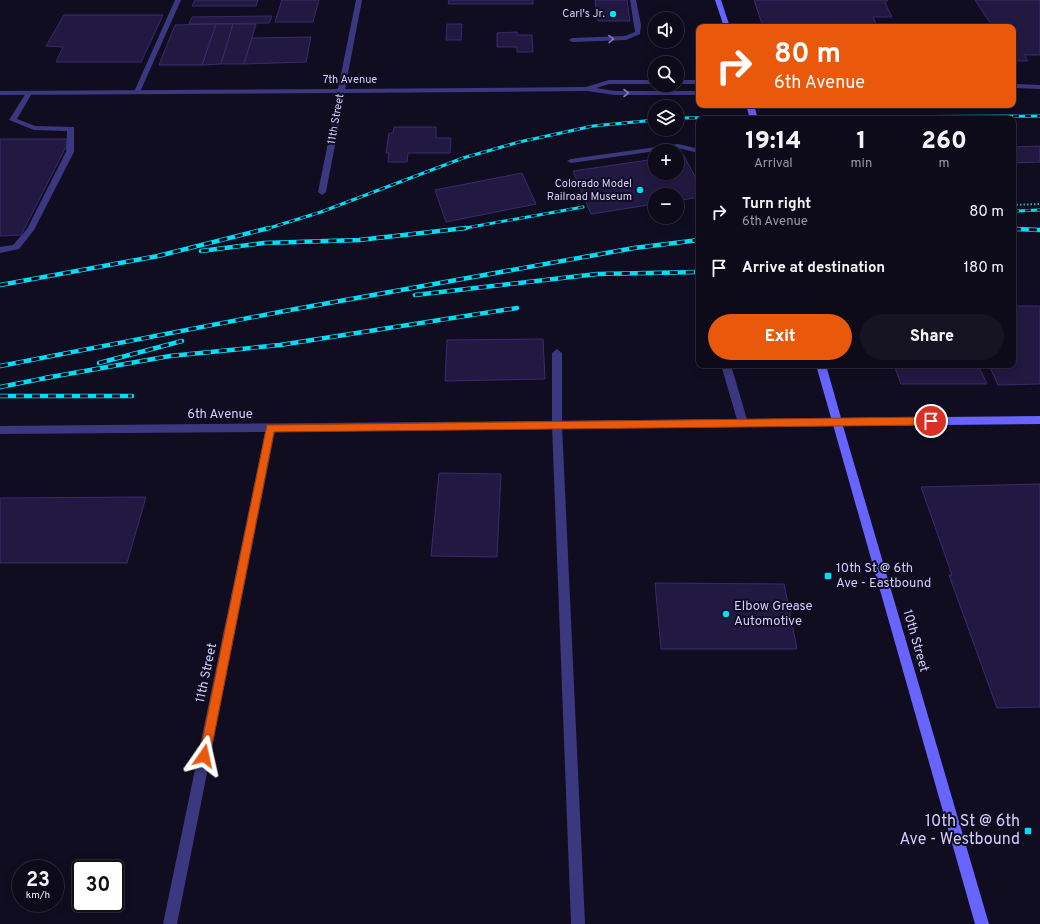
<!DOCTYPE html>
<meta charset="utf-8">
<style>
body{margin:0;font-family:Overpass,sans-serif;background:#161322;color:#f1f3f6;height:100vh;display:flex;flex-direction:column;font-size:15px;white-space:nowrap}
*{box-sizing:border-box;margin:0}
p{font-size:13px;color:#9a9aa2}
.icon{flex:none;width:22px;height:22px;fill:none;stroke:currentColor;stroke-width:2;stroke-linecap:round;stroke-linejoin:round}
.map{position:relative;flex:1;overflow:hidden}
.panel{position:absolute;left:696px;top:116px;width:320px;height:252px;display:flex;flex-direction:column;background:#0d0a19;border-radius:8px;box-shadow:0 2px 10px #0003,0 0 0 1px #2d2b38}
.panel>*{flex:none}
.banner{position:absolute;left:696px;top:24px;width:320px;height:84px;border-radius:8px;box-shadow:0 2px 10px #0003,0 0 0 1px #2d2b38;background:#ea580c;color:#fff;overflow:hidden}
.tools{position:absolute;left:648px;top:12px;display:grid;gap:8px}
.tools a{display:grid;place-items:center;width:36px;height:36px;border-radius:50%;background:#0d0a19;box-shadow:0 2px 10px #0003,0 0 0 1px #2d2b38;font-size:20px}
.speed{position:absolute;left:12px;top:860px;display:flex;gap:8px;font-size:20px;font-weight:700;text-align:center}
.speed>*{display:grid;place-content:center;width:52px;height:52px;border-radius:50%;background:#0d0a19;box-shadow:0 2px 10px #0003,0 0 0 1px #2d2b38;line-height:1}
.speed small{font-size:10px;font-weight:400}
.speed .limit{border:2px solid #111;border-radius:6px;background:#fff;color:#111}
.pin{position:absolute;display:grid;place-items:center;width:34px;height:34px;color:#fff;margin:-17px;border:2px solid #fff;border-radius:50%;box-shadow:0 1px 4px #0007}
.me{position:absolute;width:44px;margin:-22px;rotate:11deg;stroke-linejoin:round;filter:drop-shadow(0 0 3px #0008)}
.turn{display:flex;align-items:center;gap:14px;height:84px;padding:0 12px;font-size:18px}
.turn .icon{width:52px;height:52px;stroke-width:2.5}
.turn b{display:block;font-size:28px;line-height:34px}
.eta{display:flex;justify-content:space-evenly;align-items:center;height:68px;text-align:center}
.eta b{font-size:24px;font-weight:800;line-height:28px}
.action{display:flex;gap:8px;margin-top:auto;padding:8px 12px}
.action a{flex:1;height:46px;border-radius:24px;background:#ea580c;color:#fff;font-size:16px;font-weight:800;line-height:46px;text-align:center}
.action a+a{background:#161322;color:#f1f3f6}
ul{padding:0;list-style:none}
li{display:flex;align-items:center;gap:12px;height:56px;padding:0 12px}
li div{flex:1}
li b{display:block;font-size:15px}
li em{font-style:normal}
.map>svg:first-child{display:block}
.building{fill:#221942;stroke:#382b6e}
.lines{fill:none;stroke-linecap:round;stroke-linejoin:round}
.path{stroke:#2eb3ab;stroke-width:2;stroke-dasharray:1.5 2;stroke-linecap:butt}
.lane{fill:#3b3880;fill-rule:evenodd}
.street{fill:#3b3880;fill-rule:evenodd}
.secondary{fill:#6864ff;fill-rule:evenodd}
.rail-far1-casing{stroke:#00dff8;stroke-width:3}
.rail-casing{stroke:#00dff8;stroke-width:4.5}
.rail-far1{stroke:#110d21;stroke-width:2;stroke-dasharray:6;stroke-linecap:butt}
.rail{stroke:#110d21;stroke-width:3;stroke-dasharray:8;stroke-linecap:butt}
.oneway{stroke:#7f7bb9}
.route{fill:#ea580c;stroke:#983908}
.poi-dot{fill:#00dff8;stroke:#110d21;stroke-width:1.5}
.labels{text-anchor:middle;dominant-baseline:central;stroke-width:4;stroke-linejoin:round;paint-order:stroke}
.far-poi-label{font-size:11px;fill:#d3cdff;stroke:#110d21;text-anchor:end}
.far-street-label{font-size:11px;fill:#d3cdff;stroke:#110d21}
.street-label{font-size:13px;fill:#d3cdff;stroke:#110d21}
.poi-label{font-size:13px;fill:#d3cdff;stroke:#110d21;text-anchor:start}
.near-poi-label{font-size:16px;fill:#d3cdff;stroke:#110d21;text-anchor:end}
</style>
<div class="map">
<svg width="1040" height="924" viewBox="0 0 1040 924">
<rect width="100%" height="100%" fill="#110d21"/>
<g class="building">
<path d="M195 0H258L256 6H192Z"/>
<path d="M282 0H319L313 22H275Z"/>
<path d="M449 0H533V4H448Z"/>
<path d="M595 0H627L630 21H598Z"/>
<path d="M754 0H888L885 3 892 17H873L877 26 763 27Z"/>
<path d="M975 0H1040V55H1024L1028 61H1013V27H993Z"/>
<path d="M64 15H163L141 62H56L63 47 46 46Z"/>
<path d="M272 16 269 23 189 24 192 17Z"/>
<path d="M216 24H233L221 64 202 65Z"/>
<path d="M216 24 202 65H159L175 25Z"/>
<path d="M233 24H256L244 64H221Z"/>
<path d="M447 24H462L461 40H446Z"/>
<path d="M517 32V35H532L533 52H517V47H497V33Z"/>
<path d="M311 37 306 62 244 64 252 38Z"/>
<path d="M394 127H436V138H451L450 153H408L407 162H388L389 153H386L389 133H393Z"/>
<path d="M0 139H70L21 235 0 236Z"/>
<path d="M1040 146V162L1013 163V147Z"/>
<path d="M683 154 699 184V197L677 201V195H655V204L591 214 573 171 655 159V173H677V155Z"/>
<path d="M522 173 536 204 446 222 435 190Z"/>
<path d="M1013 306H1040V384L998 385 989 365H1013Z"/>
<path d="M543 339 545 379 445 381 447 340Z"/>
<path d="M894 365H978L987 384H901Z"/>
<path d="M439 473 501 474 497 557 431 556Z"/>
<path d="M1040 484V707L997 708 949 575H952L921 487Z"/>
<path d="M146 497 127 563H0V498Z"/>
<path d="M655 583 784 584 797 649H661Z"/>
</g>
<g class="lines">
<path class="path" d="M1013 205 1040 204"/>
<g class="lane">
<path d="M175 0H181L140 92 135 93 134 92Z"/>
<path d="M630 0H636L641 25 640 34 626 40 572 42 569 40 572 38 625 36 635 32Z"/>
<path d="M29 91 32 93 17 119 35 126 74 127V152L34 230 19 249 0 253V247L13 245 27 229 66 152 67 131 34 130 9 120 26 93Z"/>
<path d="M678 144 699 149V153L678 148 571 163 567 161 571 159Z"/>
<path d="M557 349 562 353V425L585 924H571L552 425V353Z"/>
<path d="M721 365H731L748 423 746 426H740L738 423Z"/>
</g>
<g class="street">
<path d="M356 0H362L345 89 586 87 609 80H655V84H609L596 88 615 91H699V95H615L587 91 345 93 326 192 322 195 318 192 338 93 0 95V91L338 89Z"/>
<rect x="677" y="80" width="22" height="4"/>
<path d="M1013 84 1040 85V89L1013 88Z"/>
<path d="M837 418 840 419 842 422 840 425 837 426 275 431 177 924H163L265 432 0 434V426Z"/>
</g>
<g class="secondary">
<path d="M715 0H721L730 27H724Z"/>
<path d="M746 105H754L758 119H750Z"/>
<path d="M816 365H826L841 418 1040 416V424L843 426 989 924H975Z"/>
</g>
<defs>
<g id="rail-far1">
<path d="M677 118 1040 116"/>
<path d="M1013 211 1040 210"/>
<path d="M266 229 321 212 463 158 519 142 593 126 655 120"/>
<path d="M460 229 583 207"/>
<path d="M1013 229H1024"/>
</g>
<g id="rail">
<path d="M1013 229 1040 230"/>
<path d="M201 251 264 243 359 240 466 228"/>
<path d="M0 285 158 256 269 228"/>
<path d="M415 295 597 274 699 272"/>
<path d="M99 363 182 341"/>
<path d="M0 366 290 310 634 248 699 240"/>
<path d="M45 378 170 356 280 345 517 308"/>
<path d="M0 387 51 377"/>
<path d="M0 396H132"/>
</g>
</defs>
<use href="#rail-far1" class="rail-far1-casing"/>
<use href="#rail" class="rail-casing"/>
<use href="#rail-far1" class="rail-far1"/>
<use href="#rail" class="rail"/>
</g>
<defs><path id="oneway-chevron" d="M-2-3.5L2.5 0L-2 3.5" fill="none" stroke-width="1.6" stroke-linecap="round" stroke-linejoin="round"/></defs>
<g class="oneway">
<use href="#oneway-chevron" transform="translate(611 39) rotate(-2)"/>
<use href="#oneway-chevron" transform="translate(626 93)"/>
</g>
<path class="route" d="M931 417 935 421 931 425 274 432 210 756 208 760 204 761 200 760 199 756 267 425Z"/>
<g class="poi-dot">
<circle cx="613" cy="14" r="4"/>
<circle cx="640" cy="190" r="4"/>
<rect x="824" y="572" width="8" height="8" rx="2"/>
<circle cx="726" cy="614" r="4"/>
<rect x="1024" y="827" width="8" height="8" rx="2"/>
</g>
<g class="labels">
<g class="far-poi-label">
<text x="605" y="14">Carl's Jr.</text>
<text x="632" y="184">Colorado Model<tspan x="632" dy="13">Railroad Museum</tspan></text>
</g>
<g class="far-street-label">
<text x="350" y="80">7th Avenue</text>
<text transform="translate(336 119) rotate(-80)">11th Street</text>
</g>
<g class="street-label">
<text x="220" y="415">6th Avenue</text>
<text transform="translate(915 641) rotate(74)">10th Street</text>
<text transform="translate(207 673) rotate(-78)">11th Street</text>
</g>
<g class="poi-label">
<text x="836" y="569">10th St @ 6th<tspan x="836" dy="15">Ave - Eastbound</tspan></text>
<text x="734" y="607">Elbow Grease<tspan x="734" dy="15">Automotive</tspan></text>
</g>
<g class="near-poi-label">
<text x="1020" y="822">10th St @ 6th<tspan x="1020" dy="18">Ave - Westbound</tspan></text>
</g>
</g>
</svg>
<div class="tools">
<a><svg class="icon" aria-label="sound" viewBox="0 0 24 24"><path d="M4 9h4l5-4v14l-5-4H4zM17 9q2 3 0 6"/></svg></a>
<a><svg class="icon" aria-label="search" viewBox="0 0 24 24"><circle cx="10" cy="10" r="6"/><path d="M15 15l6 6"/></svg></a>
<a><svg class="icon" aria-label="layers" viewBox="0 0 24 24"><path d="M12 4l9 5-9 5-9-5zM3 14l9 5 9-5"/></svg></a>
<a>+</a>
<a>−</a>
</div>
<div class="speed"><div>23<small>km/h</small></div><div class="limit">30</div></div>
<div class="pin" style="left:931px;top:421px;background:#d93025"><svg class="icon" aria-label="arrive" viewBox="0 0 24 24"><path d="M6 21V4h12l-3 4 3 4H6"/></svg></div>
<svg class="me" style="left:204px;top:756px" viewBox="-20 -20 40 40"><path d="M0-17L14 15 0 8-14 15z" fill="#ea580c" stroke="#fff" stroke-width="4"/></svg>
<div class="banner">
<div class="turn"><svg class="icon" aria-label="right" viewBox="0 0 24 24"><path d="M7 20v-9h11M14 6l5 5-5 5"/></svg><div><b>80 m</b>6th Avenue</div></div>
</div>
<section class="panel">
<div class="eta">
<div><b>19:14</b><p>Arrival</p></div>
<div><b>1</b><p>min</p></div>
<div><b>260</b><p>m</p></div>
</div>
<ul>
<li><svg class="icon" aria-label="right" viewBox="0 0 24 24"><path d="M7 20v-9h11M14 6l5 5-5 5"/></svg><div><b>Turn right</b><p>6th Avenue</p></div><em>80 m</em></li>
<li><svg class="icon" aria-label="arrive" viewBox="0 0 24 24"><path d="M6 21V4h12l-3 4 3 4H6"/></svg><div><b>Arrive at destination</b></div><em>180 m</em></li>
</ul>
<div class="action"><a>Exit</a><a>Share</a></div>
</section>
</div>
